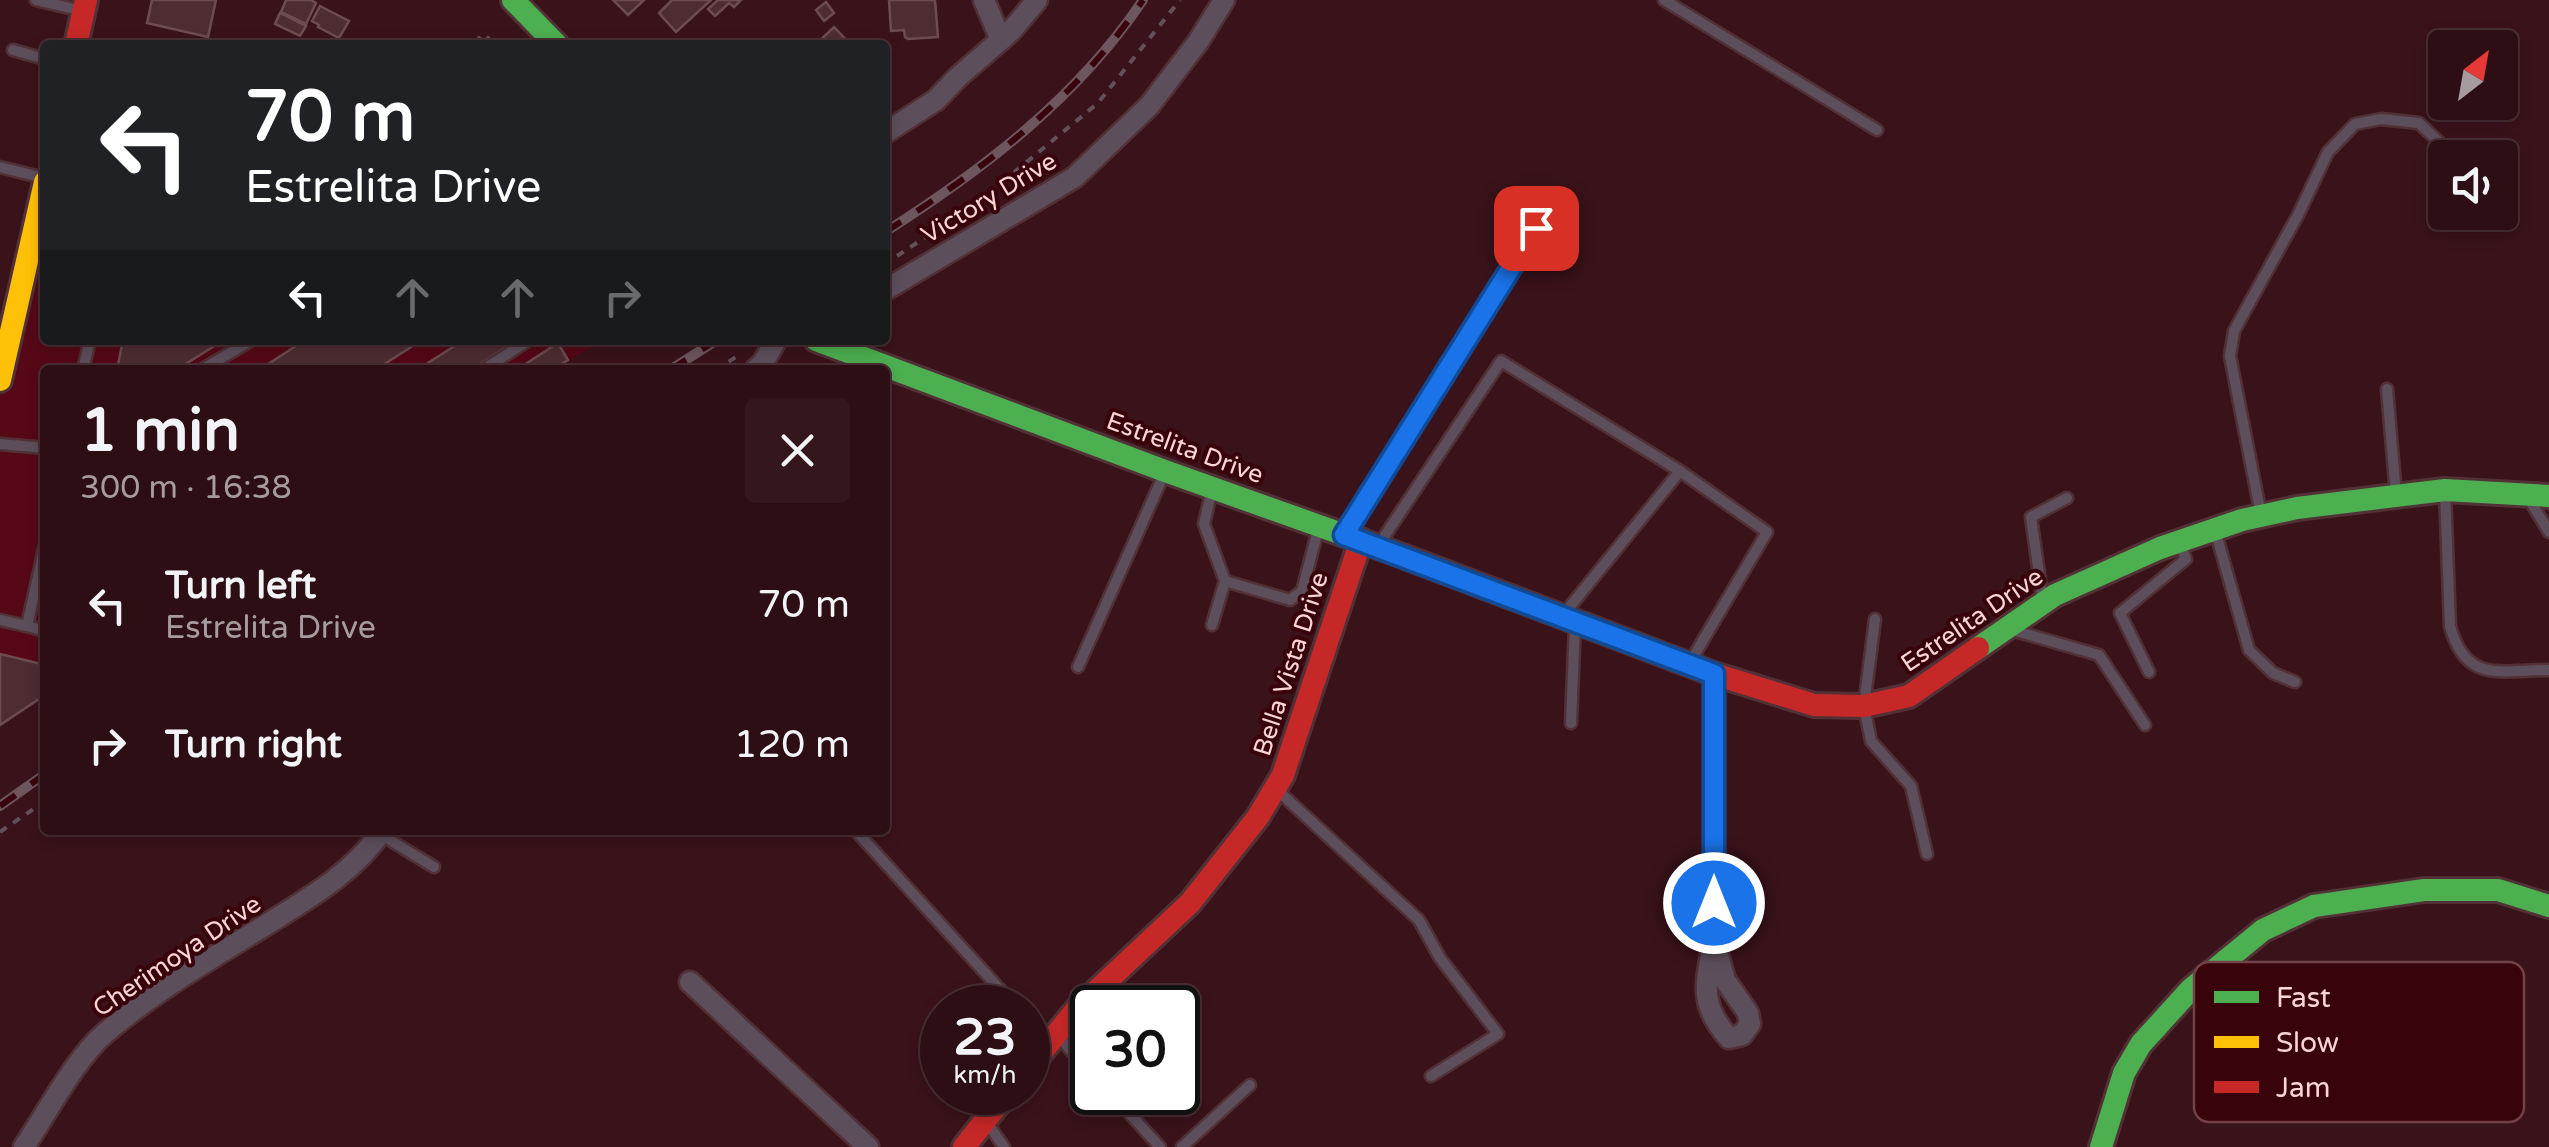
<!DOCTYPE html>
<meta charset="utf-8">
<style>
body{margin:0;font-family:"Varela Round",sans-serif;background:#34171d;color:#f1f3f6;height:100vh;display:flex;flex-direction:column;font-size:38px;white-space:nowrap}
*{box-sizing:border-box;margin:0}
p{font-size:32px;color:#a69ca0}
.icon{flex:none;width:55px;height:55px;fill:none;stroke:currentColor;stroke-width:2;stroke-linecap:round;stroke-linejoin:round}
.map{position:relative;flex:1;overflow:hidden}
.sheet{position:absolute;left:40px;top:365px;width:850px;height:470px;display:flex;flex-direction:column;background:#2c0e14;border-radius:10px;box-shadow:0 5px 15px #0003,0 0 0 2px #482e34}
.sheet>*{flex:none}
.hud{position:absolute;left:40px;top:40px;width:850px;height:305px;border-radius:10px;box-shadow:0 5px 15px #0003,0 0 0 2px #482e34;background:#202124;color:#fff;overflow:hidden}
.needle{width:65px;rotate:31deg}
.buttons{position:absolute;left:2428px;top:30px;display:grid;gap:20px}
.buttons a{display:grid;place-items:center;width:90px;height:90px;border-radius:10px;background:#2c0e14;box-shadow:0 5px 15px #0003,0 0 0 2px #482e34;font-size:50px}
.speed{position:absolute;left:920px;top:985px;display:flex;gap:20px;font-size:50px;font-weight:700;text-align:center}
.speed>*{display:grid;place-content:center;width:130px;height:130px;border-radius:50%;background:#2c0e14;box-shadow:0 5px 15px #0003,0 0 0 2px #482e34;line-height:1}
.speed small{font-size:25px;font-weight:400}
.speed .limit{border:5px solid #111;border-radius:15px;background:#fff;color:#111}
.pin{position:absolute;display:grid;place-items:center;width:85px;height:85px;color:#fff;margin:-42px;border-radius:20px;box-shadow:0 5px 15px #0006}
.me{position:absolute;width:110px;margin:-55px;rotate:0deg;stroke-linejoin:round;filter:drop-shadow(0 0 8px #0008)}
.turn{display:flex;align-items:center;gap:35px;height:210px;padding:0 40px;font-size:45px}
.turn .icon{width:130px;height:130px;stroke-width:2.5}
.turn b{display:block;font-size:70px;line-height:85px}
.lanes{display:flex;align-items:center;height:95px;padding:0 40px;background:#0003;justify-content:center;gap:50px;direction:ltr}
.lanes .off{opacity:.35}
.round{display:grid;place-items:center;flex:none;width:105px;height:105px;border-radius:10px;background:#34171d}
.summary{display:flex;align-items:center;justify-content:space-between;height:170px;padding:0 40px}
h1{font-size:60px;font-weight:700;line-height:75px}
ul{padding:0;list-style:none}
li{display:flex;align-items:center;gap:30px;height:140px;padding:0 40px}
li div{flex:1}
li b{display:block;font-size:38px}
li em{font-style:normal}
.map>svg:first-child{display:block}
.built{fill:#560817}
.building{fill:#4d2d32;stroke:#6d4c50;stroke-width:2.5}
.lines{fill:none;stroke-linecap:round;stroke-linejoin:round}
.lane-casing{stroke:#513136;stroke-width:15}
.street-casing{stroke:#513136;stroke-width:25}
.fast-casing{stroke:#513136;stroke-width:28}
.slow-casing{stroke:#513136;stroke-width:28}
.jam-casing{stroke:#513136;stroke-width:28}
.path{stroke:#63515a;stroke-width:4;stroke-dasharray:8 8;stroke-linecap:butt}
.lane{stroke:#5d4e5b;stroke-width:10}
.street{stroke:#5d4e5b;stroke-width:20}
.fast{stroke:#4caf50;stroke-width:22}
.slow{stroke:#ffc107;stroke-width:22}
.jam{stroke:#c62828;stroke-width:22}
.rail-casing{stroke:#6d565e;stroke-width:10}
.rail{stroke:#39030b;stroke-width:6;stroke-dasharray:19;stroke-linecap:butt}
.route-casing{stroke:#114b97;stroke-width:25}
.route{stroke:#1a73e8;stroke-width:18}
.labels{text-anchor:middle;dominant-baseline:central;stroke-width:8;stroke-linejoin:round;paint-order:stroke}
.street-label{font-size:25px;fill:#fad5d5;stroke:#39030b}
.key{fill:#39030b;stroke:#734248;stroke-width:2.5}
.key-label{font-size:28px;fill:#fad5d5}
</style>
<div class="map">
<svg width="2549" height="1147" viewBox="0 0 2549 1147">
<rect width="100%" height="100%" fill="#3a121a"/>
<path class="built" d="M45 184V340H604L552 370H45V696L0 725V385Z"/>
<g class="building">
<path d="M152 0H216L208 37 147 23Z"/>
<path d="M286 0H311L316 3 306 24 281 12Z"/>
<path d="M613 0H644L628 15Z"/>
<path d="M672 0H711L676 32 659 13Z"/>
<path d="M718 0H741L734 7 729 3 715 16 708 9Z"/>
<path d="M889 0H935L938 37 908 39 905 37 904 30 891 31Z"/>
<path d="M826 2 834 13 824 21 816 10Z"/>
<path d="M320 6 349 21 339 38 318 27 319 25 312 21Z"/>
<path d="M280 13 306 26 300 36 275 24Z"/>
<path d="M834 27 851 45H815Z"/>
<path d="M479 37 484 41 488 37 493 42 491 45H472Z"/>
<path d="M123 340H224L176 370H117Z"/>
<path d="M305 340H422L375 370H259Z"/>
<path d="M464 340H517L471 370H417Z"/>
<path d="M558 343 568 360 552 370H516Z"/>
<path d="M0 654 45 665V695L0 725Z"/>
</g>
<g class="lines">
<defs>
<g id="lane">
<path d="M36 0 78 10"/>
<path d="M1664 0 1877 130"/>
<path d="M13 50 45 59"/>
<path d="M0 167 44 178"/>
<path d="M83 370 90 340"/>
<path d="M201 370 252 340"/>
<path d="M483 370 529 340"/>
<path d="M2387 389 2396 495"/>
<path d="M0 444 45 448"/>
<path d="M2445 491 2450 626C2466 684 2500 670 2549 670"/>
<path d="M2529 499 2549 532"/>
<path d="M2261 515 2230 356 2234 331 2298 215 2328 152 2355 124 2381 119 2419 123 2456 158"/>
<path d="M2215 530 2249 650 2273 673 2295 682"/>
<path d="M1345 534 1536 227"/>
<path d="M1380 543 1501 361 1680 471 1767 532 1689 664"/>
<path d="M45 545 27 626 45 631"/>
<path d="M1225 581 1290 600 1302 591 1319 526"/>
<path d="M2043 602 2031 517 2067 498"/>
<path d="M1564 614 1680 471"/>
<path d="M1875 619 1864 706 1871 741 1911 786 1927 854"/>
<path d="M0 620 27 626"/>
<path d="M1212 625 1225 581 1204 524 1212 489"/>
<path d="M2012 630 2099 655 2145 725"/>
<path d="M1078 667 1165 472"/>
<path d="M2149 672 2120 613 2186 559 2179 542"/>
<path d="M1571 723 1575 623"/>
<path d="M1276 789 1419 920 1440 958 1498 1034 1431 1076"/>
<path d="M855 830 1017 1008"/>
<path d="M380 834 434 867"/>
<path d="M1028 1019 1048 1042"/>
<path d="M1057 1035 1092 1074"/>
<path d="M1110 1092 1160 1147"/>
<path d="M986 1121 1004 1147"/>
<path d="M1182 1147 1250 1085"/>
</g>
<g id="street">
<path d="M984 0 1001 40"/>
<path d="M885 133 936 100 957 78 1011 31 1037 0"/>
<path d="M885 290 1075 177 1149 106 1198 42 1224 0"/>
<path d="M755 370 763 363 776 340"/>
<path d="M1714 674V941L1725 980 1748 1013 1750 1024 1742 1035 1729 1038C1698 1004 1706 982 1714 941"/>
<path d="M690 982 868 1147"/>
<path d="M24 1147C46 1114 76 1058 104 1034 153 992 209 960 264 926 309 898 352 874 383 830"/>
</g>
<g id="fast">
<path d="M513 0 557 45"/>
<path d="M816 340 1165 471 1384 549"/>
<path d="M1978 648 2055 595 2160 548 2242 520 2297 508 2445 490 2549 496"/>
<path d="M2101 1147 2124 1073 2141 1044 2191 989 2263 930 2314 906 2424 890H2498L2549 906"/>
</g>
<path id="slow" d="M0 380 45 182"/>
<g id="jam">
<path d="M76 45 86 0"/>
<path d="M1384 549 1714 674 1814 705 1864 706 1909 696 1978 648"/>
<path d="M1028 1069 1076 1010 1190 903 1258 817 1283 775 1361 540"/>
<path d="M964 1147 1008 1092"/>
</g>
</defs>
<use href="#lane" class="lane-casing"/>
<use href="#street" class="street-casing"/>
<use href="#fast" class="fast-casing"/>
<use href="#slow" class="slow-casing"/>
<use href="#jam" class="jam-casing"/>
<g class="path">
<path d="M897 256 977 203 1098 103 1180 0"/>
<path d="M715 370 741 354"/>
<path d="M0 832 45 801"/>
</g>
<use href="#lane" class="lane"/>
<use href="#street" class="street"/>
<use href="#fast" class="fast"/>
<use href="#slow" class="slow"/>
<use href="#jam" class="jam"/>
<defs>
<g id="rail">
<path d="M885 232C984 169 1077 98 1143 0"/>
<path d="M670 370 717 340"/>
<path d="M0 806 45 774"/>
</g>
</defs>
<use href="#rail" class="rail-casing"/>
<use href="#rail" class="rail"/>
</g>
<g class="lines">
<defs>
<path id="route" d="M1536 228 1344 535 1714 674V903"/>
</defs>
<use href="#route" class="route-casing"/>
<use href="#route" class="route"/>
</g>
<g class="labels">
<g class="street-label">
<text transform="translate(989 198) rotate(-31)">Victory Drive</text>
<text transform="translate(1185 448) rotate(20)">Estrelita Drive</text>
<text transform="translate(1972 620) rotate(-34)">Estrelita Drive</text>
<text transform="translate(1291 664) rotate(-72)">Bella Vista Drive</text>
<text transform="translate(177 956) rotate(-34)">Cherimoya Drive</text>
</g>
</g>
<rect x="2194" y="962" width="330" height="160" rx="15" class="key"/>
<rect x="2214" y="991" width="45" height="12" fill="#4caf50"/>
<rect x="2214" y="1036" width="45" height="12" fill="#ffc107"/>
<rect x="2214" y="1081" width="45" height="12" fill="#c62828"/>
<g class="key-label">
<text x="2276" y="1007">Fast</text>
<text x="2276" y="1052">Slow</text>
<text x="2276" y="1097">Jam</text>
</g>
</svg>
<div class="buttons">
<a><svg class="needle" viewBox="-14 -14 28 28"><path d="M0-13l5 13h-10z" fill="#e53935"/><path d="M0 13l5-13h-10z" fill="#a69ca0"/></svg></a>
<a><svg class="icon" aria-label="sound" viewBox="0 0 24 24"><path d="M4 9h4l5-4v14l-5-4H4zM17 9q2 3 0 6"/></svg></a>
</div>
<div class="speed"><div>23<small>km/h</small></div><div class="limit">30</div></div>
<div class="pin" style="left:1536px;top:228px;background:#d93025"><svg class="icon" aria-label="arrive" viewBox="0 0 24 24"><path d="M6 21V4h12l-3 4 3 4H6"/></svg></div>
<svg class="me" style="left:1714px;top:903px" viewBox="-20 -20 40 40"><circle r="17" fill="#1a73e8" stroke="#fff" stroke-width="3"/><path d="M0-11L8 9 0 5-8 9z" fill="#fff"/></svg>
<div class="hud">
<div class="turn"><svg class="icon" aria-label="left" viewBox="0 0 24 24"><path d="M17 20v-9H6M10 6l-5 5 5 5"/></svg><div><b>70 m</b>Estrelita Drive</div></div>
<div class="lanes"><svg class="icon" aria-label="left" viewBox="0 0 24 24"><path d="M17 20v-9H6M10 6l-5 5 5 5"/></svg><svg class="icon off" aria-label="ahead" viewBox="0 0 24 24"><path d="M12 20V5M6 11l6-6 6 6"/></svg><svg class="icon off" aria-label="ahead" viewBox="0 0 24 24"><path d="M12 20V5M6 11l6-6 6 6"/></svg><svg class="icon off" aria-label="right" viewBox="0 0 24 24"><path d="M7 20v-9h11M14 6l5 5-5 5"/></svg></div>
</div>
<section class="sheet">
<div class="summary"><div><h1>1 min</h1><p>300 m · 16:38</p></div><a class="round"><svg class="icon" aria-label="close" viewBox="0 0 24 24"><path d="M6 6l12 12M18 6L6 18"/></svg></a></div>
<ul>
<li><svg class="icon" aria-label="left" viewBox="0 0 24 24"><path d="M17 20v-9H6M10 6l-5 5 5 5"/></svg><div><b>Turn left</b><p>Estrelita Drive</p></div><em>70 m</em></li>
<li><svg class="icon" aria-label="right" viewBox="0 0 24 24"><path d="M7 20v-9h11M14 6l5 5-5 5"/></svg><div><b>Turn right</b></div><em>120 m</em></li>
</ul>
</section>
</div>
